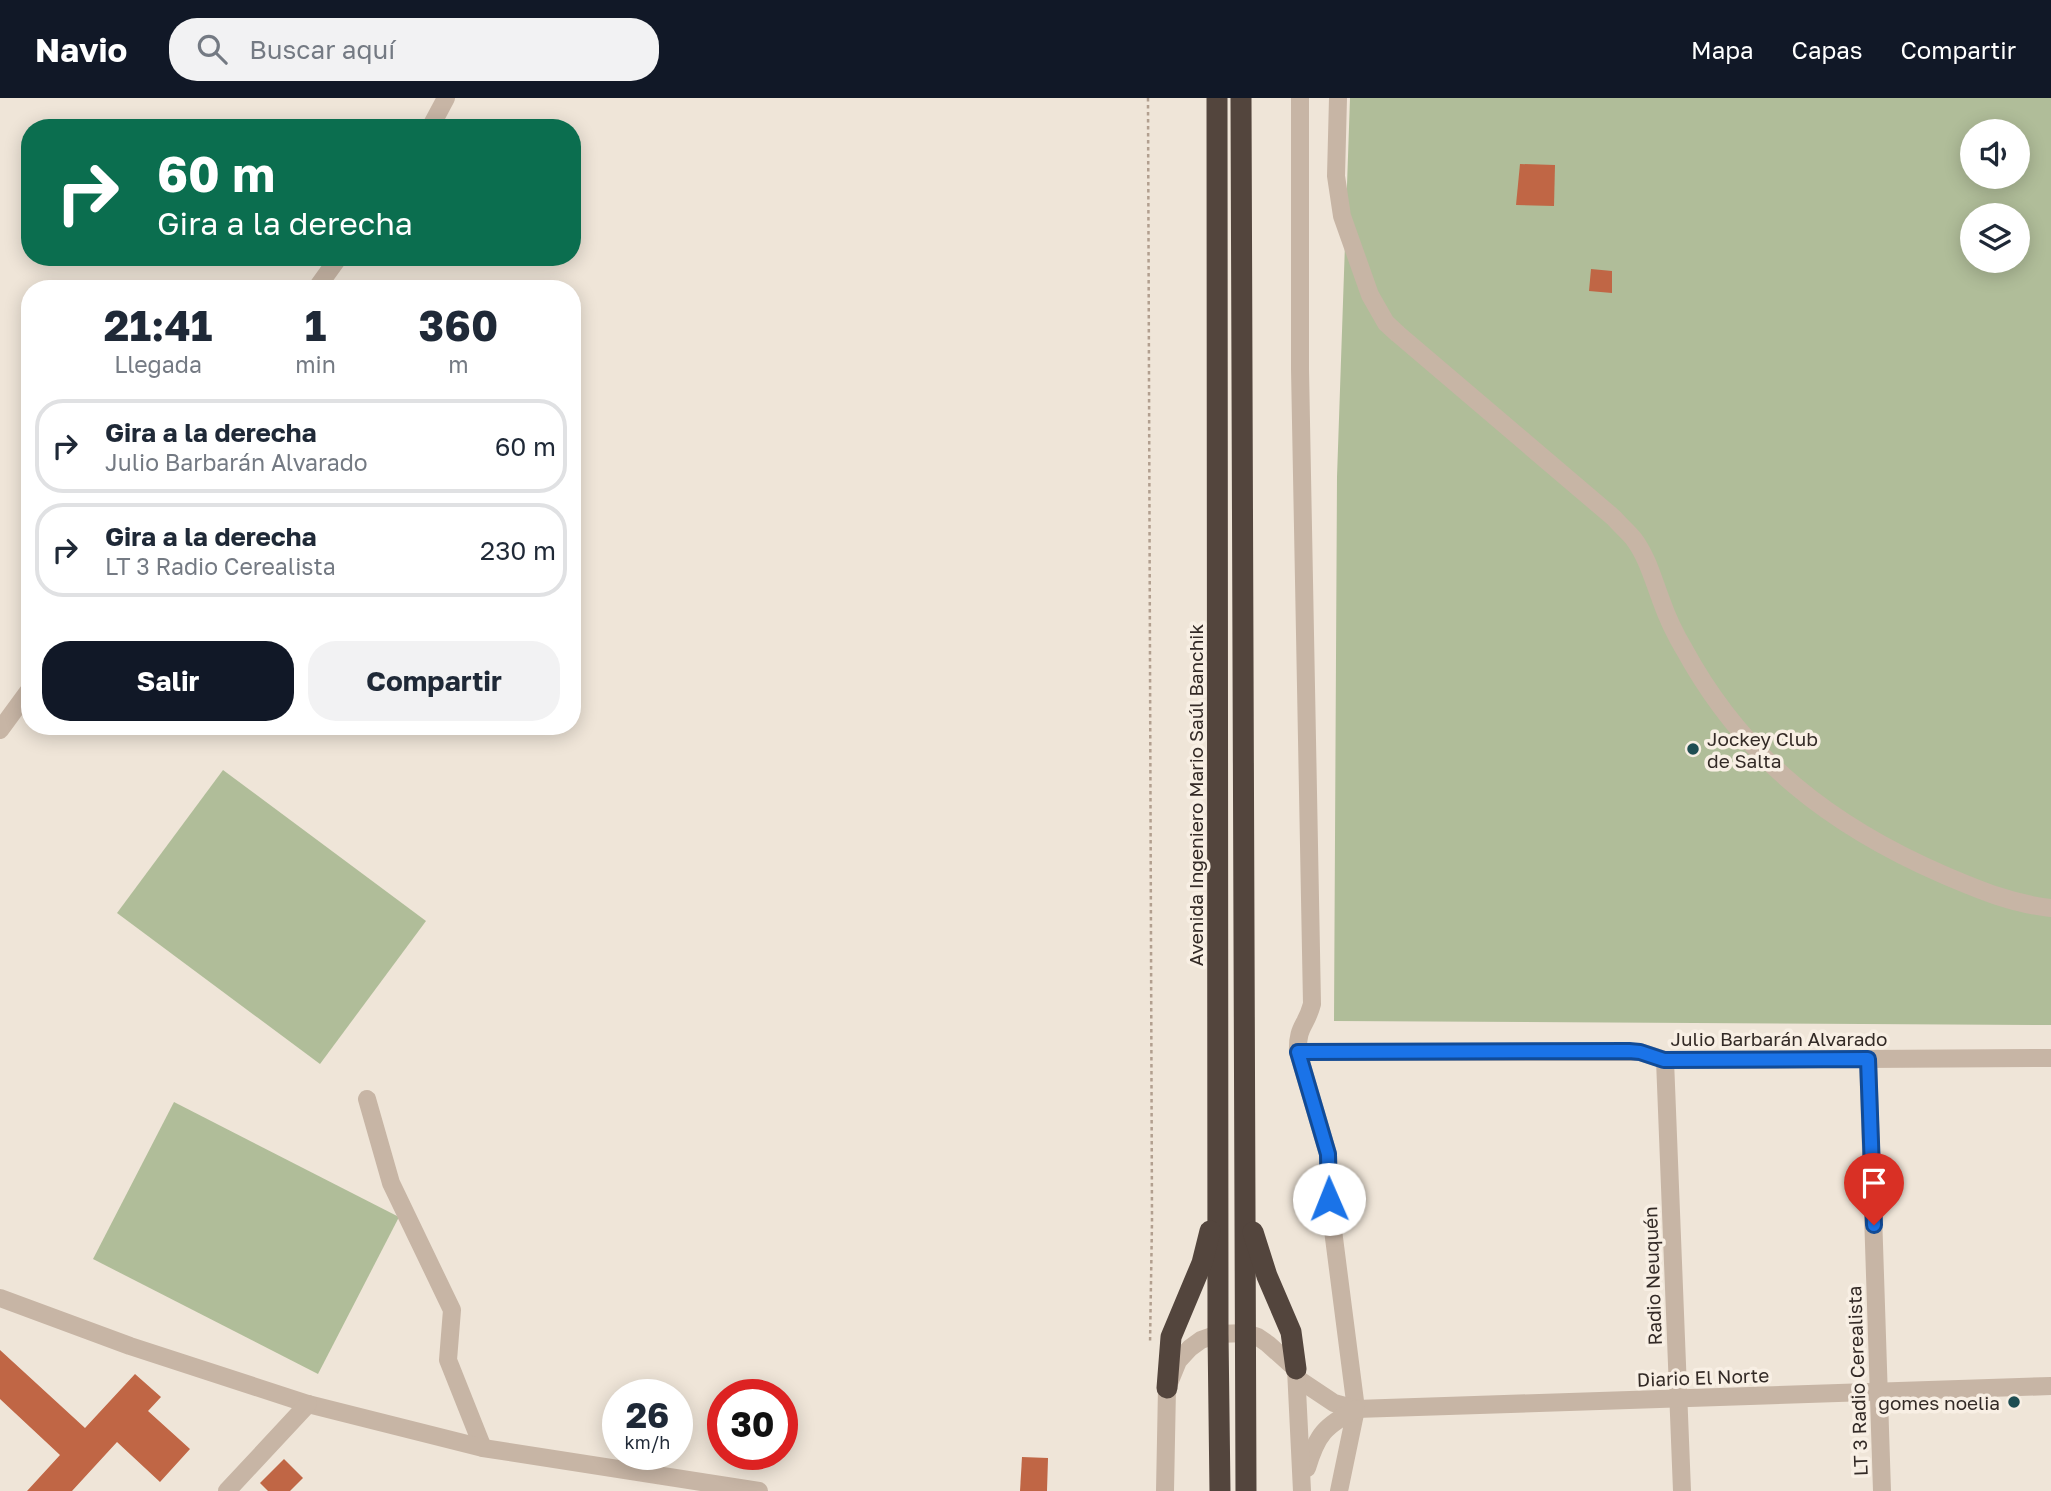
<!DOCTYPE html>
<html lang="es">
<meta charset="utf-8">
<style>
body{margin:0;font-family:"Golos Text",sans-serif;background:#f2f2f3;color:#1f2937;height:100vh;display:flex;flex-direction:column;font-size:26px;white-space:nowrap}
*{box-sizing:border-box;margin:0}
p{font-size:23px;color:#747a83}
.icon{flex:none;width:38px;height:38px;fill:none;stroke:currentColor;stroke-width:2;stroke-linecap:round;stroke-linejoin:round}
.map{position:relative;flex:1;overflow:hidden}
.panel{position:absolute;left:21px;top:182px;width:560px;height:455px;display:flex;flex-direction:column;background:#fff;border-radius:28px;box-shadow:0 4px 18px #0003}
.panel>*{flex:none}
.guide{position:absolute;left:21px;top:21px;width:560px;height:147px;border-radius:28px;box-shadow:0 4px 18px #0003;background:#0b6e4f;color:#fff;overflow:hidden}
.buttons{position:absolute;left:1960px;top:21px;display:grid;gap:14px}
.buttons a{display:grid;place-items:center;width:70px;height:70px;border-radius:50%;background:#fff;box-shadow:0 4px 18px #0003;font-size:35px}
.speed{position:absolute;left:602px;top:1281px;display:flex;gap:14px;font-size:35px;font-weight:700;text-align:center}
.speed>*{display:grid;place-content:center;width:91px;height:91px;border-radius:50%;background:#fff;box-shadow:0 4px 18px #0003;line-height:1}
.speed small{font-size:18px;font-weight:400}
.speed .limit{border:10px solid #d22;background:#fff;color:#111}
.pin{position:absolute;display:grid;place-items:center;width:60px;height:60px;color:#fff;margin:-72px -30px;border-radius:50% 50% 50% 0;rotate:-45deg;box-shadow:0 0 7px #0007}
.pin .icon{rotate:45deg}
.me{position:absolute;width:77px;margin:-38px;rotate:359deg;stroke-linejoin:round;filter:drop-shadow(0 0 5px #0008)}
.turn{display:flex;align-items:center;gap:24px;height:147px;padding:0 21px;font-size:32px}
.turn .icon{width:91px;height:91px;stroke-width:2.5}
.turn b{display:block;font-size:49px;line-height:60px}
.eta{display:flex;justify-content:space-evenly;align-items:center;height:119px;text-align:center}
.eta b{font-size:42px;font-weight:700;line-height:49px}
.cta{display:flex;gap:14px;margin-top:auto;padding:14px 21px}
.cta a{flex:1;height:80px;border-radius:28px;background:#111827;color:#fff;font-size:28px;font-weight:700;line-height:80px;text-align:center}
.cta a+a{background:#f2f2f3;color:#1f2937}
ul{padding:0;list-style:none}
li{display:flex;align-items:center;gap:21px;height:94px;margin:0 14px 10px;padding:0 7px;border:4px solid #e0e1e3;border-radius:28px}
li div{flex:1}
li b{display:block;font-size:26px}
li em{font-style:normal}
header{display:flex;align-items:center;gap:42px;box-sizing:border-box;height:98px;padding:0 35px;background:#111827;color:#fff}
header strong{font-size:33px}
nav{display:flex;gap:38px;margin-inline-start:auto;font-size:24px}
.search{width:490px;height:63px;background:#f2f2f3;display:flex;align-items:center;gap:18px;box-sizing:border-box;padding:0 24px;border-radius:28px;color:#747a83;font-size:26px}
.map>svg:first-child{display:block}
.green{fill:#b0bd99;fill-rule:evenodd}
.building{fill:#c06645}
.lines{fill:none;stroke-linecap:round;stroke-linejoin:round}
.path{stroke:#b29f8f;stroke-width:2.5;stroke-dasharray:3.5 3.5;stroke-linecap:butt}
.minor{stroke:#c7b5a5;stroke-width:18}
.highway{stroke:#53453d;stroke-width:21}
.route-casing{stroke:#114b97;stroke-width:18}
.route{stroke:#1a73e8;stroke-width:12}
.poi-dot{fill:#1e4d52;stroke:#f8efe4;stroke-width:2.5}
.labels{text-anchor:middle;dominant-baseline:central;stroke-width:7;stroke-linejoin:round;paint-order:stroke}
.poi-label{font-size:19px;fill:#332a26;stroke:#f8efe4;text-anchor:start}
.street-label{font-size:19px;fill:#332a26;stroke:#f8efe4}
</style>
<header>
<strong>Navio</strong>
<div class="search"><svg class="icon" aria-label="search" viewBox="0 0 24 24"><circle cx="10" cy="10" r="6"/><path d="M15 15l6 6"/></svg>Buscar aquí</div>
<nav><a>Mapa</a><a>Capas</a><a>Compartir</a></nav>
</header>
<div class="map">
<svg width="2051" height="1393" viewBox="0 0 2051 1393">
<rect width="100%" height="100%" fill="#efe5d8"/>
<g class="green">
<path d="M1350 0H2051V927L1334 923 1337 379ZM1972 33H2018V79H1972ZM1972 117H2018V163H1972Z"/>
<path d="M223 672 426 823 320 966 117 815Z"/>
<path d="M174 1004 399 1119 318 1276 93 1161Z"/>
</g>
<g class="building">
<path d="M1520 66 1555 67 1554 108 1516 107Z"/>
<path d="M1591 171 1612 173V195L1589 193Z"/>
<path d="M0 1252 85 1330 135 1276 161 1299 148 1313 190 1351 160 1384 117 1344 72 1393H27L60 1357 0 1301Z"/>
<path d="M1022 1359 1048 1360 1047 1393H1020Z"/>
<path d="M284 1361 303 1380 290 1393H268L260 1385Z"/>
</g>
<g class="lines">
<path class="path" d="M1148 0 1152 1123 1150 1246"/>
<g class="minor">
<path d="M1300 0V271L1312 906C1306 929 1297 928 1298 954L1328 1056 1329 1101 1356 1311 1339 1393"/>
<path d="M1338 0 1336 78 1342 118 1370 197 1386 225 1398 236 1614 420C1620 427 1627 433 1633 440 1647 458 1653 481 1661 502 1667 519 1675 536 1684 551 1744 661 1831 728 1944 777 1979 792 2013 806 2051 810"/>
<path d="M430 30 446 0"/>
<path d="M316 191 339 159"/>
<path d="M0 632 30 591"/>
<path d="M1298 954H1640L1665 962 2051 960"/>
<path d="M1868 961 1882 1393"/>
<path d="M1665 962 1682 1393"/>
<path d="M367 1001 391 1085 452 1212 448 1262 483 1350"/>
<path d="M0 1200 130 1248 308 1306 483 1350 759 1393"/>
<path d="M1298 1281 1334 1305 1356 1311 2051 1288"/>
<path d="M1307 1370C1317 1336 1325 1328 1356 1311"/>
<path d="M227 1393 308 1306"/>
<path d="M1165 1393 1167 1290 1178 1263 1190 1250 1201 1242 1218 1236 1246 1235 1258 1239 1268 1246 1296 1271 1302 1393"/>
</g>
<g class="highway">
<path d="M1217 0 1218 1236 1220 1393"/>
<path d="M1241 0 1246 1393"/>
<path d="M1253 1134 1267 1178 1291 1234 1296 1271"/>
<path d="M1167 1290 1171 1239 1202 1165 1210 1133"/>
</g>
</g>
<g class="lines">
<defs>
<path id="route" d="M1329 1101 1328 1056 1298 954 1629 953 1640 954 1664 962 1868 961 1874 1127"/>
</defs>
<use href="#route" class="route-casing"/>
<use href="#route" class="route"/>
</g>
<g class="poi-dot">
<circle cx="1693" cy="651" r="7"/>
<circle cx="2014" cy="1304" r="7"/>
</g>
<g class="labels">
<g class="poi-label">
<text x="1707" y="640">Jockey Club<tspan x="1707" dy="22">de Salta</tspan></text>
<text x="2000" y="1304" text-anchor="end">gomes noelia</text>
</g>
<g class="street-label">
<text transform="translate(1195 697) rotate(-90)">Avenida Ingeniero Mario Saúl Banchik</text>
<text x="1779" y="940">Julio Barbarán Alvarado</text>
<text transform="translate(1652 1178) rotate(-92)">Radio Neuquén</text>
<text transform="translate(1703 1279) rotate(-2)">Diario El Norte</text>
<text transform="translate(1857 1283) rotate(-92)">LT 3 Radio Cerealista</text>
</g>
</g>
</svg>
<div class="buttons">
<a><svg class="icon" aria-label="sound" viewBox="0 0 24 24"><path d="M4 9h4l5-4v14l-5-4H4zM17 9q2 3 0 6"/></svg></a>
<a><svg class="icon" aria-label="layers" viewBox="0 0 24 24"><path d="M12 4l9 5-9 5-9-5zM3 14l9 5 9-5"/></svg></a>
</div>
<div class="speed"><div>26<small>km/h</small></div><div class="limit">30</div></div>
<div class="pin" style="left:1874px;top:1127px;background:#d93025"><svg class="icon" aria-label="arrive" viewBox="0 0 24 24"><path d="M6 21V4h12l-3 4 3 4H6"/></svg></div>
<svg class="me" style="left:1329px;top:1101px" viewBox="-20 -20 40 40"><circle r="19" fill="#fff"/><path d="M0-13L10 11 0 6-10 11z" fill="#1a73e8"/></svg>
<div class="guide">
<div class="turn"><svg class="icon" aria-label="right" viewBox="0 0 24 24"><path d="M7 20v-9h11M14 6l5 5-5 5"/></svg><div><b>60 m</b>Gira a la derecha</div></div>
</div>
<section class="panel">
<div class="eta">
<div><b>21:41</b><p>Llegada</p></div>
<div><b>1</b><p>min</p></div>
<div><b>360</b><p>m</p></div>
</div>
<ul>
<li><svg class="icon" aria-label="right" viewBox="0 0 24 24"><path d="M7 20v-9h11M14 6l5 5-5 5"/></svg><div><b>Gira a la derecha</b><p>Julio Barbarán Alvarado</p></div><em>60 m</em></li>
<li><svg class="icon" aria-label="right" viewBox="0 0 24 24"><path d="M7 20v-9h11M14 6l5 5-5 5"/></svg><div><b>Gira a la derecha</b><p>LT 3 Radio Cerealista</p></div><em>230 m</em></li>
</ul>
<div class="cta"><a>Salir</a><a>Compartir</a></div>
</section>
</div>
